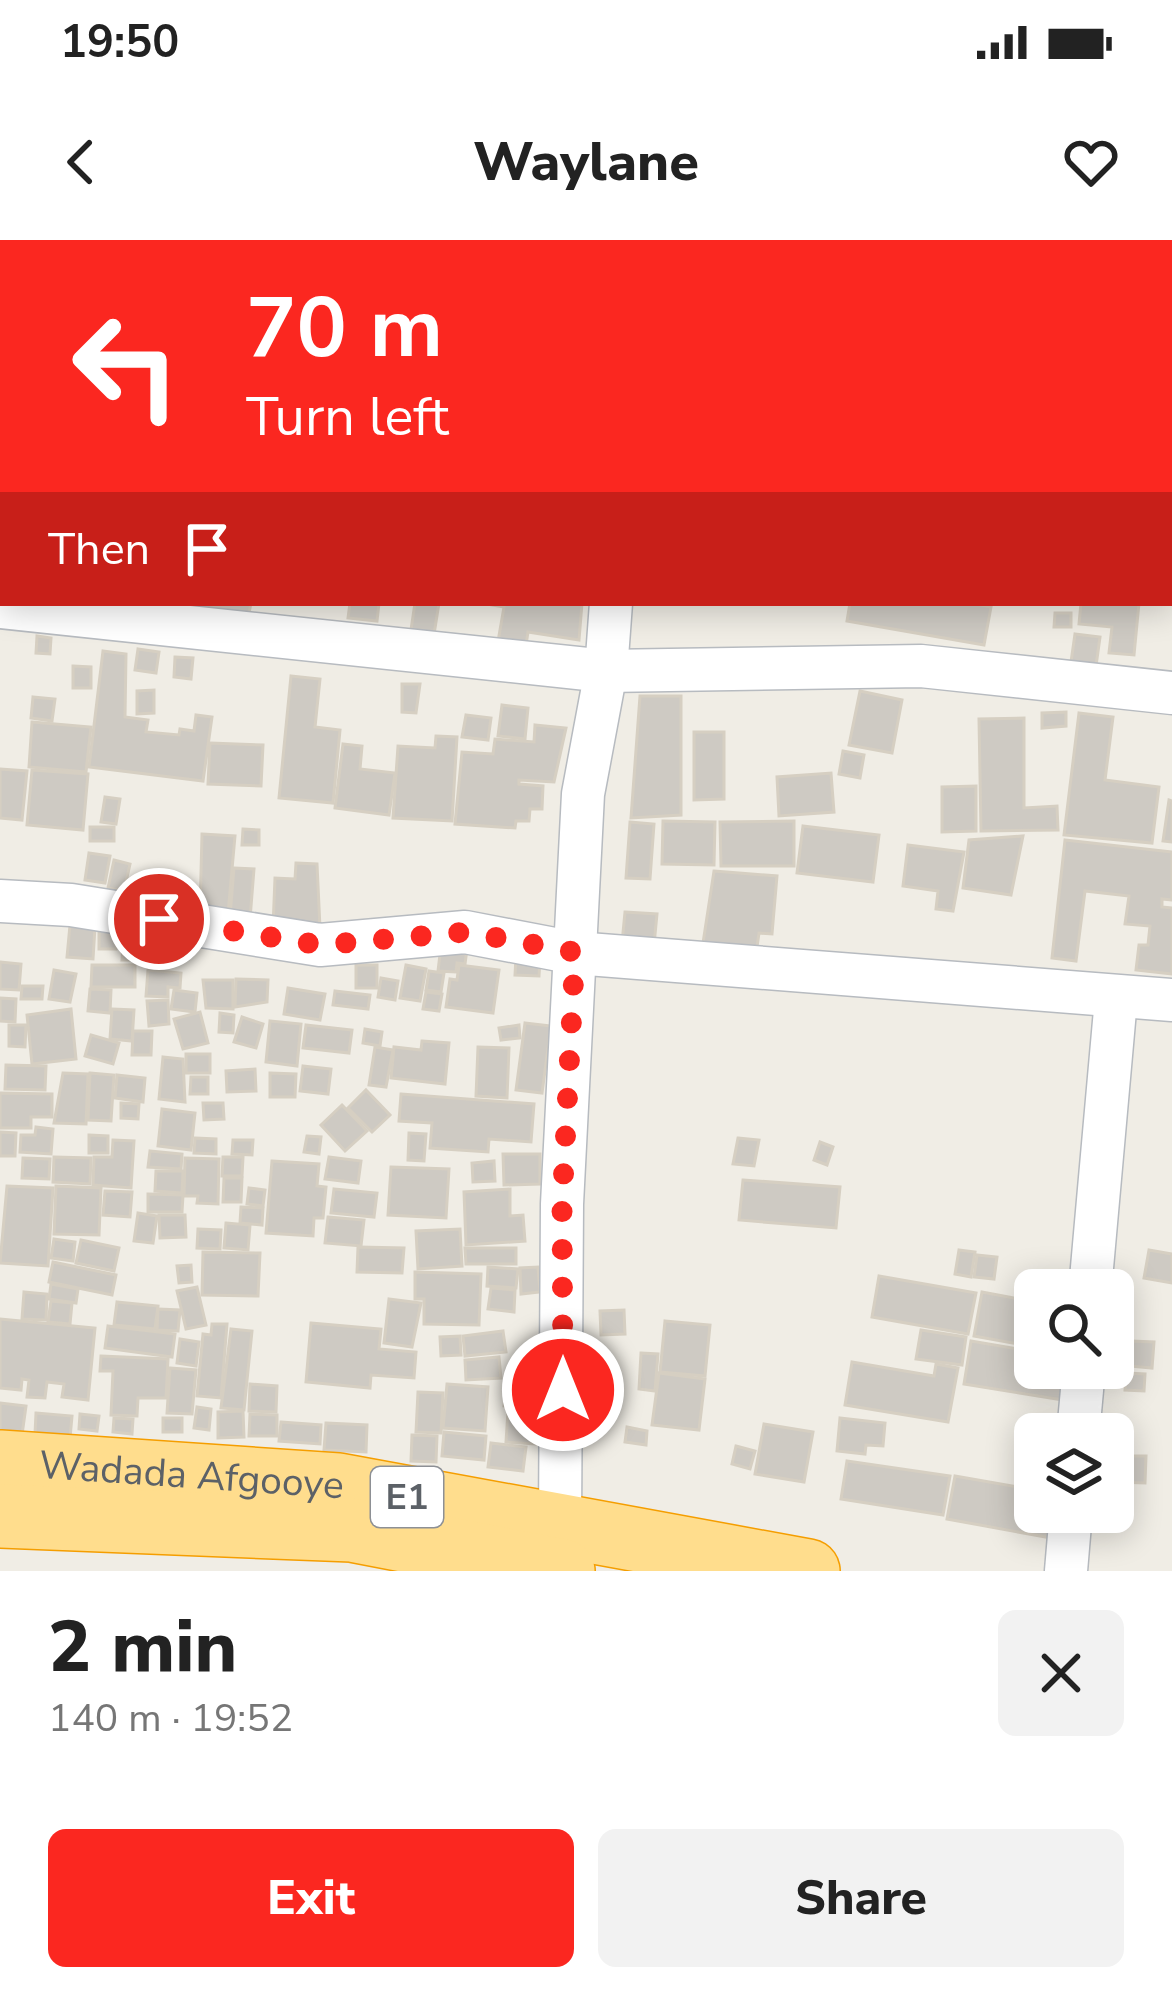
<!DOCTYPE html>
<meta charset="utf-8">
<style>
body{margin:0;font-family:"Nunito Sans",sans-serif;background:#f2f2f2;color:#222;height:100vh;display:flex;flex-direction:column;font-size:45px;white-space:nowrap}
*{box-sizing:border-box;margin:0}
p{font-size:39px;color:#767676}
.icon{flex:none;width:66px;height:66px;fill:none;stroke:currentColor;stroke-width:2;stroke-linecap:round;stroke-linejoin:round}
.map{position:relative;height:1331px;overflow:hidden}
.panel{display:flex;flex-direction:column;background:#fff;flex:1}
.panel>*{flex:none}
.top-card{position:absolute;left:0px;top:0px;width:1173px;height:366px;box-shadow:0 6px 30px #0003;background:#fb2720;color:#fff;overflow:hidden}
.buttons{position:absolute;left:1014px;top:1029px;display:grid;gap:24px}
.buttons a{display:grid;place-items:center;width:120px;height:120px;border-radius:18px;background:#fff;box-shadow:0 6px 30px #0003;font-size:60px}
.pin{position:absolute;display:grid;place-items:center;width:102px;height:102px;color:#fff;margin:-51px;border:6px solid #fff;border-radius:50%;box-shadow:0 3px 12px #0007}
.me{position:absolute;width:132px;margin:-66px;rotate:0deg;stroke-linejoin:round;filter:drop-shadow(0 0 9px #0008)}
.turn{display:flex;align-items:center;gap:42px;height:252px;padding:0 48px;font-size:54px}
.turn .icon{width:156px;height:156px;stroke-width:2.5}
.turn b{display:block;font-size:84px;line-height:102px}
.then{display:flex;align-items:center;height:114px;padding:0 48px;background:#0003;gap:24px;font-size:45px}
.round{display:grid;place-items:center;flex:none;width:126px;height:126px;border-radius:18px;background:#f2f2f2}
.headline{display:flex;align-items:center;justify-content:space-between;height:204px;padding:0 48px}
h1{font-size:72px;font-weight:800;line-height:90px}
.cta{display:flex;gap:24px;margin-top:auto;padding:24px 48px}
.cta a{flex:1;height:138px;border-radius:18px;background:#fb2720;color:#fff;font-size:48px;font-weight:800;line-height:138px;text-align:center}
.cta a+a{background:#f2f2f2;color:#222}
.status{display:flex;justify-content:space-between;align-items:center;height:84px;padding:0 60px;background:#fff;direction:ltr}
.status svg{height:33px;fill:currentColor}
header{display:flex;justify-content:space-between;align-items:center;height:156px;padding:0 48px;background:#fff;font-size:54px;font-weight:800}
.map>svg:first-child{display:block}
.building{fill:#cecac3;stroke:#d6cfc2;stroke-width:3}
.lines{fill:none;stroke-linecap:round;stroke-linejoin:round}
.minor-casing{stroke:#b7bbc0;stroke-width:45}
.highway-casing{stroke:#f59e00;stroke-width:66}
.minor{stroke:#fff;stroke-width:42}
.highway{stroke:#ffdd8d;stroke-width:63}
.route{stroke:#fb2720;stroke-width:21;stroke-dasharray:0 37.8}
.labels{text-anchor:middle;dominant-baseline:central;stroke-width:9;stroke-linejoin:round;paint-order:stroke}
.shield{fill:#fff;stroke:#8d9095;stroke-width:3}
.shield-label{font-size:36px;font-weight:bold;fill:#5c6167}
.street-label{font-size:39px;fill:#5c6167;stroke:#fff}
</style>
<div class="status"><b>19:50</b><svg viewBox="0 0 49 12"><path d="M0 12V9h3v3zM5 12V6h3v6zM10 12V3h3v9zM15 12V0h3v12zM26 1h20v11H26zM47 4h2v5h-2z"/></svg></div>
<header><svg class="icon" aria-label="back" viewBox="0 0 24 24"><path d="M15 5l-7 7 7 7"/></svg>Waylane<svg class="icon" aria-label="heart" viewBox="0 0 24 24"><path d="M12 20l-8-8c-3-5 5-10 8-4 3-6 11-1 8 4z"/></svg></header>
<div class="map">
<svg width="1172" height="1331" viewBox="0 0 1172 1331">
<rect width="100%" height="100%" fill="#f0ede5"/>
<g class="building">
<path d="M325 0H439L325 3Z"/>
<path d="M843 0H961L842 3Z"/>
<path d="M199 363H251L248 378 198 371Z"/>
<path d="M350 363H379L377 381 348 378Z"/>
<path d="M415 363H439L432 407 409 403Z"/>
<path d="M481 363H582L579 400 528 392 524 418 496 413 504 367Z"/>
<path d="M850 363H971L991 367 984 405 847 381Z"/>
<path d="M1081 363H1139L1134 415 1109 413 1112 387 1079 384Z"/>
<path d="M1055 373H1071V387H1054Z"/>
<path d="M1075 394 1100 397 1096 426 1071 422Z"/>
<path d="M37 396 51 398 50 414 36 413Z"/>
<path d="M138 409 159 412 156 433 135 430Z"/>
<path d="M103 411 126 414 125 477 148 480 146 492 179 495 180 489 194 491 196 475 212 477 203 541 89 527Z"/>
<path d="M175 417 193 418 191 439 174 437Z"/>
<path d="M73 426 91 427V448H73Z"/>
<path d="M291 436 320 439 315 487 340 490 333 563 279 558Z"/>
<path d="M402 444H420L416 473 402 472Z"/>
<path d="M154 450V473L137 474V451Z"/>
<path d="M860 451 902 460 892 513 849 505Z"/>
<path d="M640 456H681V575L631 578Z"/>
<path d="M33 457 55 459 52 481 31 478Z"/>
<path d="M502 465 528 468 525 499 498 496Z"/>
<path d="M1066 472V486L1042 488V473Z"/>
<path d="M1079 473 1113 477 1105 540 1159 547 1152 603 1064 595Z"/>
<path d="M466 475 491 478 488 500 462 497Z"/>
<path d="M1024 478V568L1057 566 1058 590 981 591 979 479Z"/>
<path d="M32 482 91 487 86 532 29 527Z"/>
<path d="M535 485 566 488 554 542 519 540V544L543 546 542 569H530L529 581H516L515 588 455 584 462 512 493 514 495 499 534 502Z"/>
<path d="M694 492H724V559L694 560Z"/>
<path d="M436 496 457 497 452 581 393 578 398 506 435 508Z"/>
<path d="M210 503 263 505 261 546 208 544Z"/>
<path d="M343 504 362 506 360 529 395 533 389 575 335 568Z"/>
<path d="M843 511 864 515 860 538 839 534Z"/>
<path d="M0 529 27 531 22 580 0 578Z"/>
<path d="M32 530 88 534 83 590 27 585Z"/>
<path d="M831 533 834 572 779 576 777 537Z"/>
<path d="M976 546V591L942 592V547Z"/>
<path d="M105 557 120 559 116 584 101 582Z"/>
<path d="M1169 560 1172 561V602L1163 601Z"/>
<path d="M663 581 715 582 714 625 662 624Z"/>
<path d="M794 581V626H721L720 582Z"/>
<path d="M630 582 654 584 650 639 626 638Z"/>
<path d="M803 586 879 595 873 642 797 633Z"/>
<rect x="90" y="587" width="24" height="14"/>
<path d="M243 589 259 590V605H242Z"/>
<path d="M202 594 235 596 228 674 200 672Z"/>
<path d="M1023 596 1011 655 963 648 969 600Z"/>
<path d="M1065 600 1172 612V660L1162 659V667L1172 668V734L1136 730 1139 705H1148L1150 686 1125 684 1129 656 1085 651 1076 721 1052 718Z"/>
<path d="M908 605 964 612 953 671 936 669 938 651 903 646Z"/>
<path d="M89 613 110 616 105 643 85 640Z"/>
<path d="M114 620 130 624 124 651 108 648Z"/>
<path d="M296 623 317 624 320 688 273 687 275 638 295 639Z"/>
<path d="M234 628 254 629 250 679 230 677Z"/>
<path d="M714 631 777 636 772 694 759 693 757 707 703 703Z"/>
<path d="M625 672 657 674 654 705 622 703Z"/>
<path d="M70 685 95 687 93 719 67 717Z"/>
<path d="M99 685H117L116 709H99Z"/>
<path d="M123 702H141V720H122Z"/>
<path d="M441 706 467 709 465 724 457 723 456 732 438 731Z"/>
<path d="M516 717 540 719 539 736 515 735Z"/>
<path d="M0 722 21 724 19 750 0 749Z"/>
<path d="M92 725H135V747H91Z"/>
<rect x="356" y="725" width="21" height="23"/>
<path d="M406 725 426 729 420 761 400 758Z"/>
<path d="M459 725 499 730 493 773 446 767 450 739 457 740Z"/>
<path d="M54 730 76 734 70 762 49 759Z"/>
<path d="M148 730 181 733 180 748 168 747V757L146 756Z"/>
<path d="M429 731 444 733 441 752 426 750Z"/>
<path d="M381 738 398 741 395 760 378 757Z"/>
<path d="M236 739 268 740 267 762 235 767Z"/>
<path d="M203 740H233V769L206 768Z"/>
<path d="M22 746H43L42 759H21Z"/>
<path d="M288 748 325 754 320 780 284 774Z"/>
<path d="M90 749 111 750 110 773 88 771Z"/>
<path d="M174 750 197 753 195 772 171 769Z"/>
<path d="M335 751 370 755 368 769 333 765Z"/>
<path d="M426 752 442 754 439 771 423 769Z"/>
<path d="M0 758 16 759 15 782 0 781Z"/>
<path d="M168 760 169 784 149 786 147 761Z"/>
<path d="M71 769 76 819 32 824 27 775Z"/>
<path d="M112 769 134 770 132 801 110 799Z"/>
<path d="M200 772 208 803 183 809 174 779Z"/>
<path d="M220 773 234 775 233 793 219 792Z"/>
<path d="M242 777 263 784 256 808 234 802Z"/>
<path d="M270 781 301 784 297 826 266 822Z"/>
<path d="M525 783 551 786 542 853 516 850Z"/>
<path d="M9 785H26L25 807 9 806Z"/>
<path d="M306 785 352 790 349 813 303 808Z"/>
<path d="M519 785 520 798 501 800 499 788Z"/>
<path d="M365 789 382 792 380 806 363 803Z"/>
<path d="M133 791H152L151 815H132Z"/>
<path d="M91 795 119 803 113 824 85 816Z"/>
<path d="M422 801 449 803 445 844 391 838 394 807 421 810Z"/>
<path d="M375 807 393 810 386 847 369 845Z"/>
<path d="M478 807 509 808 507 858 476 856Z"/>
<rect x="186" y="814" width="24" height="19"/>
<path d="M163 817 183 819 185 862 159 859Z"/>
<path d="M6 825 46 826 45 850 5 849Z"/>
<path d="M303 826 331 829 328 854 300 851Z"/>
<path d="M255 829 256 851 227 852 226 831Z"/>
<path d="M63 833 88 834 86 884 54 883Z"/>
<path d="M90 833 114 835 111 881 88 880Z"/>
<path d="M270 833 296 834 295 857H270Z"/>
<path d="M117 835 145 838 143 862 115 858Z"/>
<path d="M191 837H208V854H190Z"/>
<path d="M366 850 390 875 372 892 348 868Z"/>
<path d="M0 853 52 854V877H31V888H0Z"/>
<path d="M401 854 534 864 531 902 489 899 488 912 430 908 432 883 399 881Z"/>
<path d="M121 863 139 864 138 879 121 878Z"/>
<path d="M203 863H223L224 879 204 880Z"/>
<path d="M342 865 367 891 345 911 321 885Z"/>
<path d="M162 869 195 873 191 910 158 906Z"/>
<path d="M36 887 53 889 51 914 20 912 21 895H35Z"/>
<path d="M0 892 16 893 15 916H0Z"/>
<path d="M409 893 426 894 424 921 408 920Z"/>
<path d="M89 895 108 896V913H89Z"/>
<path d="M307 896 321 897 319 914 304 912Z"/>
<path d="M195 898 216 899V914L194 913Z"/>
<path d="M738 898 759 900 754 926 733 924Z"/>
<path d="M113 900 134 901 131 948 93 945 94 917H112Z"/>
<path d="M233 900H253L252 915 232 914Z"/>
<path d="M820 902 833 907 827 925 814 920Z"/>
<path d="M150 911 182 914 181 929 148 927Z"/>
<path d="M503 914H540V944L504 945Z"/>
<path d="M54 917 91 918 90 944 53 942Z"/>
<path d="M223 917H243L242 936H222Z"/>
<path d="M329 917 361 921 358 943 325 939Z"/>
<path d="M23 918 50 919 49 939 22 938Z"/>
<path d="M185 918 219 919 218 964 197 963 198 956H184Z"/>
<path d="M272 921 319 924 317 946 326 947 323 978H314L313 996 266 993Z"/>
<path d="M494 921 495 941 473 942 472 923Z"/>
<path d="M391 927 449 929 446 978 388 975Z"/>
<path d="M156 931H183L182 953 155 951Z"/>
<path d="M224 938H242L241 962H223Z"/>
<path d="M743 940 840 947 836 988 739 980Z"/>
<path d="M7 946 53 948 48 1026 0 1023Z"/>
<path d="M56 946 101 948 99 995 54 994Z"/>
<path d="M249 948 265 950 263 966 247 964Z"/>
<path d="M334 949 377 953 374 977 331 973Z"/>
<path d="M510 949V976L523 975 525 1001 466 1005 464 952Z"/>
<path d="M105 951 132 952 130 977 103 975Z"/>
<path d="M148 954 183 955 182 972H148Z"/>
<path d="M241 967 263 968 262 985 240 983Z"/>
<path d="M138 973 157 976 153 1003 134 1001Z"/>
<path d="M159 975H185L186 997 160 998Z"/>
<path d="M328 977 364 980 361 1006 325 1003Z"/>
<path d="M226 983 250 985 248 1010 224 1008Z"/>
<path d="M198 989 221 990 220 1009 197 1008Z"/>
<path d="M460 989 462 1026 418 1029 416 991Z"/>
<path d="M54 999 75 1002 73 1021 51 1018Z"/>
<path d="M81 1000 119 1008 114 1031 76 1023Z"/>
<path d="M358 1007 404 1008 402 1033 357 1032Z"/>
<path d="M465 1008H516V1024H466Z"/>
<path d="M959 1010 975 1012 971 1037 955 1034Z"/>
<path d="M1149 1010 1172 1014V1043L1144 1038Z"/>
<path d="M203 1012 260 1013 258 1056 202 1055Z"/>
<path d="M977 1015 997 1017 994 1039 974 1037Z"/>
<path d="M53 1022 116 1035 112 1055 49 1042Z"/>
<path d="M191 1025 192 1042 179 1043 177 1026Z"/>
<path d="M488 1027 518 1029 516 1048 487 1046Z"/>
<path d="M538 1027 540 1052 521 1054 520 1028Z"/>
<path d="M415 1032 481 1034 479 1085 424 1084V1059H415Z"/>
<path d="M879 1036 976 1053 968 1094 872 1077Z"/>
<path d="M51 1044 78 1049 76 1063 49 1059Z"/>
<path d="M197 1047 206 1085 186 1089 177 1051Z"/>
<path d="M491 1048 515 1050 514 1072 488 1069Z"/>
<path d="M24 1052 47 1054 46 1080 22 1079Z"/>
<path d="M982 1052 1035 1062V1107L974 1096Z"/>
<path d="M389 1059 421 1063 412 1107 384 1103Z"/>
<path d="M51 1061 72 1063 70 1084 48 1082Z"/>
<path d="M117 1062 158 1066 155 1089 114 1085Z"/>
<path d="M158 1069 180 1070 178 1091 157 1090Z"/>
<path d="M624 1070 625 1094 601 1095 600 1071Z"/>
<path d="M0 1079 95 1088 88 1160 62 1157 64 1144 47 1142 45 1158 27 1157 29 1140 22 1139 21 1150 0 1148Z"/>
<path d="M665 1081 710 1085 705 1136 660 1132Z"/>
<path d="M311 1083 381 1089 379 1109 416 1112 414 1138 371 1135 370 1148 306 1142Z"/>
<path d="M212 1084H227L221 1158 197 1156 203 1094 211 1095Z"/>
<path d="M108 1086 175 1094 172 1117 105 1108Z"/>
<path d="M231 1089 252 1091 244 1170 221 1168Z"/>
<path d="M921 1090 966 1097 962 1125 916 1119Z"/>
<path d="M503 1091 506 1112 465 1116 463 1096Z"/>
<path d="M460 1096 461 1115 441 1116 440 1097Z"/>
<path d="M180 1099 199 1102 196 1126 177 1123Z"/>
<path d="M971 1101 1035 1112V1128H1069L1063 1160 964 1144Z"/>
<path d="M1131 1101 1154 1102 1152 1128 1129 1126Z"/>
<path d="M641 1113 658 1114 655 1151 639 1149Z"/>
<path d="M101 1116 168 1119 166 1158H138L137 1176 111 1175 113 1131H100Z"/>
<path d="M499 1117 501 1138 466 1140 465 1120Z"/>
<path d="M546 1122V1145L516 1146 515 1124Z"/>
<path d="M852 1122 934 1136 936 1124 958 1128 948 1182 845 1165Z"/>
<path d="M170 1128 196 1130 192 1174 167 1173Z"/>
<path d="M659 1133 705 1139 699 1190 652 1185Z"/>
<path d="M1126 1133 1145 1134 1144 1151 1125 1150Z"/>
<path d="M250 1144 277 1146 276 1172 249 1171Z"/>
<path d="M447 1144 488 1147 485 1191 443 1188Z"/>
<path d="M506 1150 527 1152 526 1168 504 1166Z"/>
<path d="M418 1152 443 1153 441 1193 416 1192Z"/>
<path d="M0 1163 26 1166 22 1195 0 1193Z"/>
<path d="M197 1167 211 1169 209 1190 194 1188Z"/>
<path d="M243 1171 244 1197 218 1198V1172Z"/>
<path d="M508 1171 537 1173 535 1204 506 1202Z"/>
<path d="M36 1173 72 1176 70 1198 35 1194Z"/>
<path d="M80 1174 99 1176 97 1191 79 1189Z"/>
<path d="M250 1174 277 1175V1196H249Z"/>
<path d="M114 1178 133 1179 132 1194 113 1192Z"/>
<rect x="163" y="1178" width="19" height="14"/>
<path d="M840 1178 885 1183 883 1206 866 1205 865 1214 837 1211Z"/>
<path d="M281 1182 321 1185 320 1204 279 1201Z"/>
<path d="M326 1183 367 1185 366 1212 324 1210Z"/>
<path d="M764 1184 813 1192 804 1242 755 1234Z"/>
<path d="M627 1187 647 1191 646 1205 625 1202Z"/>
<path d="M444 1192 486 1196 484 1220 442 1216Z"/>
<path d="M412 1195 437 1196 436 1222 411 1221Z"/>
<path d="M491 1203 526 1207 523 1231 488 1227Z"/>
<path d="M736 1206 755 1211 750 1229 732 1224Z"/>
<path d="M1117 1216H1146L1145 1243 1116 1242Z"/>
<path d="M847 1221 950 1236 943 1275 841 1259Z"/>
<path d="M955 1236 1035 1250V1272H1056L1051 1298 947 1279Z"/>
</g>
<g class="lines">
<defs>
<g id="minor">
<path d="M645 3V0"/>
<path d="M0 66 3 67"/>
<path d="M0 367 606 431 921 426 1172 453"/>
<path d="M0 661 71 665 320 705 465 692 575 713 1172 760"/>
<path d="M1090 1050 1116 759"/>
<path d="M1078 1194 1084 1128"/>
<path d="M560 1283 562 964 583 554 606 431 611 363"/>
<path d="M1066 1331 1071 1272"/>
</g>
<g id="highway">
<path id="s1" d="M0 1222 338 1245 808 1331"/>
<path d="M0 1276 352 1290 563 1331"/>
</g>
</defs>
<use href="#minor" class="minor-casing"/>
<use href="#highway" class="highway-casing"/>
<use href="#minor" class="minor"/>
<use href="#highway" class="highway"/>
</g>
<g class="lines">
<path class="route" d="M159 679 320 705 466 692 575 712 562 964 563 1150"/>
</g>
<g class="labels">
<rect class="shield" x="371" y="1227" width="72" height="60" rx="9"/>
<g class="shield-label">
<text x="407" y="1257">E1</text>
</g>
<g class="street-label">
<text stroke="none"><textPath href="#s1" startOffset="192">Wadada Afgooye</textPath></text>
</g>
</g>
</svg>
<div class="buttons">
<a><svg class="icon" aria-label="search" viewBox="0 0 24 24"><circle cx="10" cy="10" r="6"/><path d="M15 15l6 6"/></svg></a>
<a><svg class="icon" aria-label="layers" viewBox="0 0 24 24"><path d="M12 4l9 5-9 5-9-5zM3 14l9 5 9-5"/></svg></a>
</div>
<div class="pin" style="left:159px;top:679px;background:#d93025"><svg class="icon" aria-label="arrive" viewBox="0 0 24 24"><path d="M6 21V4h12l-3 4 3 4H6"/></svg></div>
<svg class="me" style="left:563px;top:1150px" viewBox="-20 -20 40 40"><circle r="17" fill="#fb2720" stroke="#fff" stroke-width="3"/><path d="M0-11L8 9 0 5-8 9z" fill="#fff"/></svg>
<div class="top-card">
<div class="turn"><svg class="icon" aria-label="left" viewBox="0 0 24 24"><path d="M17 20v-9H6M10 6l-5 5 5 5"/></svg><div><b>70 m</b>Turn left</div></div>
<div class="then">Then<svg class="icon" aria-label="arrive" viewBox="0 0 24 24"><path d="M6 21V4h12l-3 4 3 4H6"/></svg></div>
</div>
</div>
<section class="panel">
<div class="headline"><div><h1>2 min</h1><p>140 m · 19:52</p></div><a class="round"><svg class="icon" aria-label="close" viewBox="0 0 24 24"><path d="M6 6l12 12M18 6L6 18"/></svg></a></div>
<div class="cta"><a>Exit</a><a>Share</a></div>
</section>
